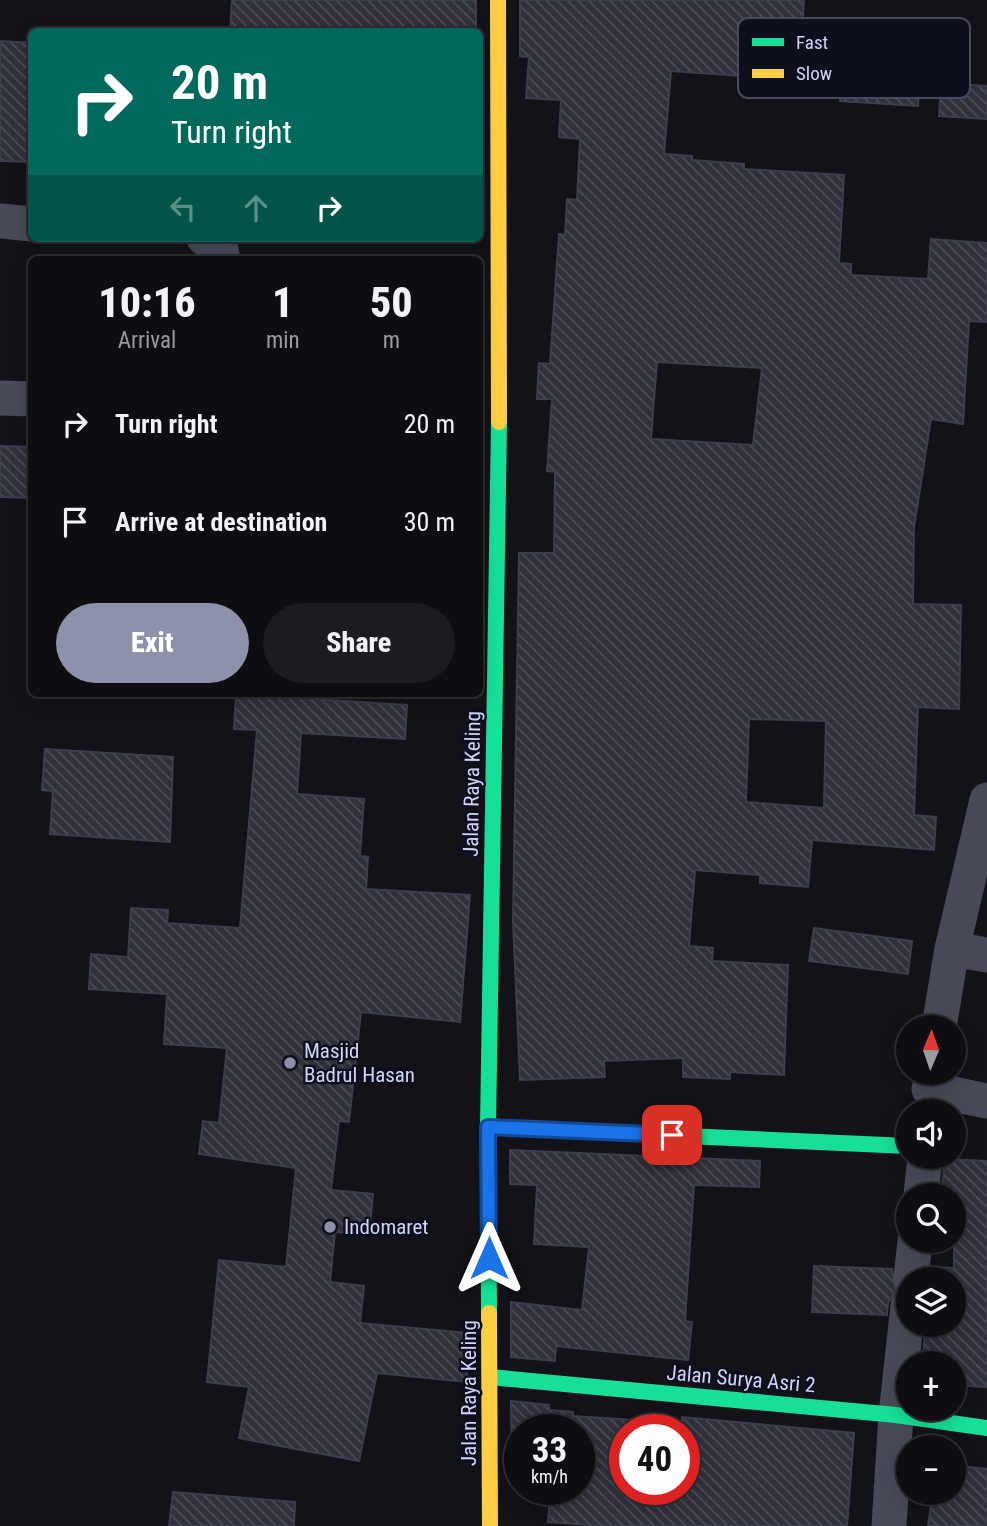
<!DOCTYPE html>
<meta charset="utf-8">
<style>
body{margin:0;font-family:"Roboto Condensed",sans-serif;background:#1c1c20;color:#f1f3f6;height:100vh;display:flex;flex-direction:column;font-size:26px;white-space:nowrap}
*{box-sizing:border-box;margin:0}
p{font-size:23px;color:#9b9c9f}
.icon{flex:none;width:38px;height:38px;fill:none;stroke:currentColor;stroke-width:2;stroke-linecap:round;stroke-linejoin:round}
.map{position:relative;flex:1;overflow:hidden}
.sheet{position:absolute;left:28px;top:256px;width:455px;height:441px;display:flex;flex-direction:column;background:#0e0e12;border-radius:10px;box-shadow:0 4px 18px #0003,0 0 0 2px #2e2e32}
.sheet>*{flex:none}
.guide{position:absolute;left:28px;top:28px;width:455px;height:214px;border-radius:10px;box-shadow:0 4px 18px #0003,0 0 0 2px #2e2e32;background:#00695c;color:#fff;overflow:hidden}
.needle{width:46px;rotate:2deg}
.controls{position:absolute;left:896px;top:1015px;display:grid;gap:14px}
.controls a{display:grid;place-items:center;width:70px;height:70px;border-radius:50%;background:#0e0e12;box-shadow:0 4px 18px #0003,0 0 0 2px #2e2e32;font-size:35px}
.speed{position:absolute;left:504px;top:1414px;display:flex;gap:14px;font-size:35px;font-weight:700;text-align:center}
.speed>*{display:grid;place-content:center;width:91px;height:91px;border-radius:50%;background:#0e0e12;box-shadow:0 4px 18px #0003,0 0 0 2px #2e2e32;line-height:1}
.speed small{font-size:18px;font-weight:400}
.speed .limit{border:10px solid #d22;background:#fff;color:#111}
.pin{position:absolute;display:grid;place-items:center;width:60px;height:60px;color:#fff;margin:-30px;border-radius:14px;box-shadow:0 4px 10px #0006}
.me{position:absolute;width:77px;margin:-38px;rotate:0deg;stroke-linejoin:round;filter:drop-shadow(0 0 5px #0008)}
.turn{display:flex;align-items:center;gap:24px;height:147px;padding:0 28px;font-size:32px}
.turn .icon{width:91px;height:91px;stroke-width:2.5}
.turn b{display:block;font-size:49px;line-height:60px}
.lanes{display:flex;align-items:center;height:66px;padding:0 28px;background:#0003;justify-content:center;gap:35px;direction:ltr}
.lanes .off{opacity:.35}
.eta{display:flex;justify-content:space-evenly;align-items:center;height:119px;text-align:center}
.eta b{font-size:42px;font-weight:800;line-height:49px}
.action{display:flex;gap:14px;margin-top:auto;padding:14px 28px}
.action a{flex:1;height:80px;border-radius:42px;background:#8e91aa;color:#fff;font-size:28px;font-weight:800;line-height:80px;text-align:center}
.action a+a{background:#1c1c20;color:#f1f3f6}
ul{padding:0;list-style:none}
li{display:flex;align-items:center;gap:21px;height:98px;padding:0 28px}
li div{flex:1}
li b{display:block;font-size:26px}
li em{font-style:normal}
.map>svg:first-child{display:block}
.building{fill:url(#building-back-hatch);stroke:#3c3e4b;stroke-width:2;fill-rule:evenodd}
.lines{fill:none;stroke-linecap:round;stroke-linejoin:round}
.street{stroke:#484a58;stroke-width:35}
.fast{stroke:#16e098;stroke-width:16}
.slow{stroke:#ffcf43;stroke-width:16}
.route-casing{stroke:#114b97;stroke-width:18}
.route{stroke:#1a73e8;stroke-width:12}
.poi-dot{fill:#8e91aa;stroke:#0e0f1c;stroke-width:2.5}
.labels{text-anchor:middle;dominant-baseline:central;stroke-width:5;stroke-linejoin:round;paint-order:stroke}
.street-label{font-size:21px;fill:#d0d5f8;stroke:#0e0f1c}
.poi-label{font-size:21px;fill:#d0d5f8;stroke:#0e0f1c;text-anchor:start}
.key{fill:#0e0f1c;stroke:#484a5e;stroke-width:2}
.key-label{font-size:19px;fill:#d0d5f8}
</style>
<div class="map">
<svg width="987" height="1526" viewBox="0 0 987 1526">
<defs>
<pattern id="building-back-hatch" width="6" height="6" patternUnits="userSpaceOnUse" patternTransform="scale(1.75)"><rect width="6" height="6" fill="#30303b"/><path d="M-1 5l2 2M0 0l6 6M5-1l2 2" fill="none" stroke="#4d4d58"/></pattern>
</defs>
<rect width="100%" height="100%" fill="#121218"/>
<g class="building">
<path d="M232 0H476V32L374 27V32H230Z"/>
<path d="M520 0H804L801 50 892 55 891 70 920 72 918 106 840 101 841 83 671 71 664 154 692 156V160L744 164V169L844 175 839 263 851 264V275L928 279 931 239 987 243V322L969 321 963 424 931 419 914 527 913 604 961 605 959 709 918 707 914 815 936 817 934 850 812 840 808 887 760 883V875L695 870 689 946 713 948 712 961 788 965 784 1075 730 1072V1079L683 1077V1058L604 1061 605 1077 520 1080 513 921 519 553H554L555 472 547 471 552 399H537L539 363 550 364 559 234 565 235 567 199 577 200 580 139 559 137 561 100 526 98 529 57 520 56ZM657 362 762 368 753 445 651 439ZM749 719 826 721 824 808 746 802Z"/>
<path d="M0 41 32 43V162L0 161Z"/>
<path d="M941 83 987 86V119L939 116Z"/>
<path d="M0 446 32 447V498L0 497Z"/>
<path d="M236 694 407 705 405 739 301 733 297 794 364 799 360 856 368 857 366 889 470 895 460 1022 361 1012 349 1122 339 1121 331 1190 373 1194 369 1234 335 1232 330 1282 364 1286 360 1323 467 1333V1382L377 1373 359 1461 239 1438 249 1387 207 1382 219 1260 286 1267 296 1168 199 1154 203 1121 219 1123 227 1048 164 1044 167 994 89 989 91 954 128 957 131 908 168 910 167 923 240 928 257 730 234 729Z"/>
<path d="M45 749 173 757 170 842 50 834 53 791 42 790Z"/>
<path d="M814 928 912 941 908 974 809 961Z"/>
<path d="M510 1150 760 1161 759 1187 694 1185 685 1321 692 1322 688 1360 556 1346 555 1361 511 1357V1302L582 1310 589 1247 534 1244 537 1185 510 1184Z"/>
<path d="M945 1159 987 1161V1387L954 1385V1363H922L926 1325H954V1279H931L932 1267 954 1268V1195H941Z"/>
<path d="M814 1266 892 1269 896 1291 888 1303 887 1315 812 1312Z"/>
<path d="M511 1401 549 1405V1410L573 1412V1416L682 1423V1417L854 1433 847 1526H603L548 1522 551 1489H579V1430H520V1484L512 1483ZM625 1430H684V1489H625Z"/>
<path d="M954 1465 987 1469V1526H928L933 1493H954Z"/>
<path d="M173 1492 295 1502 294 1526H169Z"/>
</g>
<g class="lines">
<g class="street">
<path d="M0 221 32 224"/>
<path d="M204 238C219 240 220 245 223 259"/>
<path d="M0 398 32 399"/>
<path d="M952 949 987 955"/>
<path d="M939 1027 952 949 987 800"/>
<path d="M929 1089 987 1101"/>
<path d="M921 1195 925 1157"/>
<path d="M911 1279 915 1241"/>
<path d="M889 1526 896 1415 908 1306"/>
</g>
<g class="fast">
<path d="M488 1127 908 1146"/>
<path d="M489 1313 488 1127 499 422"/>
<path d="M490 1377 896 1415 987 1428"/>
</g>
<g class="slow">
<path d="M498 0 499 422"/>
<path d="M489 1313 490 1526"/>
</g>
</g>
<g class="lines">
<defs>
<path id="route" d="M489 1258 488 1127 672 1135"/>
</defs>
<use href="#route" class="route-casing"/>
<use href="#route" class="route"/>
</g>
<g class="poi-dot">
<circle cx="290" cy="1063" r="7"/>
<circle cx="330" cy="1227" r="7"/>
</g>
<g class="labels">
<g class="street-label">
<text transform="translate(472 784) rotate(-89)">Jalan Raya Keling</text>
<text transform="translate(741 1379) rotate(5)">Jalan Surya Asri 2</text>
<text transform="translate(469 1393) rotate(-90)">Jalan Raya Keling</text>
</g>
<g class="poi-label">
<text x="304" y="1051">Masjid<tspan x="304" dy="24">Badrul Hasan</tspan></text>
<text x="344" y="1227">Indomaret</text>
</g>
</g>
<rect x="738" y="18" width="232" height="80" rx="10" class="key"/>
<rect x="752" y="38" width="32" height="8" fill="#16e098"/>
<rect x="752" y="69" width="32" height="9" fill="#ffcf43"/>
<g class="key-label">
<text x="796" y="49">Fast</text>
<text x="796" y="80">Slow</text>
</g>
</svg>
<div class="controls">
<a><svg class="needle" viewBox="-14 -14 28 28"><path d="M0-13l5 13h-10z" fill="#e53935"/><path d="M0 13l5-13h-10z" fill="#9b9c9f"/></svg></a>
<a><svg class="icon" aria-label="sound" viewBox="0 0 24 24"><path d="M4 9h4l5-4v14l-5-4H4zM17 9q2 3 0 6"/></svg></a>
<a><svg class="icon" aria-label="search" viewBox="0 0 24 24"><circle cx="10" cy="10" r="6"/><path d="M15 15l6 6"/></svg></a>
<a><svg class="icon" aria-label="layers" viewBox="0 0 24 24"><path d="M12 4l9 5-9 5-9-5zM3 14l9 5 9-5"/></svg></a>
<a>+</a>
<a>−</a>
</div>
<div class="speed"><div>33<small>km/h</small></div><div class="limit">40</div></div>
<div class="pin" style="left:672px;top:1135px;background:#d93025"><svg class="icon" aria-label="arrive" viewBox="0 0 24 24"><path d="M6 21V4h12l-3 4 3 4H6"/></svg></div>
<svg class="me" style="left:489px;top:1258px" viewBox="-20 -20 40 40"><path d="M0-17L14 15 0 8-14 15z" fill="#1a73e8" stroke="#fff" stroke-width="4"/></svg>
<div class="guide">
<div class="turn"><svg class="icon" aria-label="right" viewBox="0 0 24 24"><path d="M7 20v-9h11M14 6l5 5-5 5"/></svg><div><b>20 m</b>Turn right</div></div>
<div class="lanes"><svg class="icon off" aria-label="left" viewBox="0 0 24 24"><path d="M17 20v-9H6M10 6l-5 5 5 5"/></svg><svg class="icon off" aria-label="ahead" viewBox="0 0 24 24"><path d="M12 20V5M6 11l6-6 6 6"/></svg><svg class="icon" aria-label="right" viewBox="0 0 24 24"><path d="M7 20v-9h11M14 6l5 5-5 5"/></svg></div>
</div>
<section class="sheet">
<div class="eta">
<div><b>10:16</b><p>Arrival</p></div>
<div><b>1</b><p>min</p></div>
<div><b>50</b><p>m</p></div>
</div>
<ul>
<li><svg class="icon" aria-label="right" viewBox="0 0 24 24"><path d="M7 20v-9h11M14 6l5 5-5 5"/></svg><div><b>Turn right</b></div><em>20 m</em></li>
<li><svg class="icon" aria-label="arrive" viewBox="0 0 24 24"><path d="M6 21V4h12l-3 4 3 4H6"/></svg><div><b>Arrive at destination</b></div><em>30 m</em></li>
</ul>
<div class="action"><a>Exit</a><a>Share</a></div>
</section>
</div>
